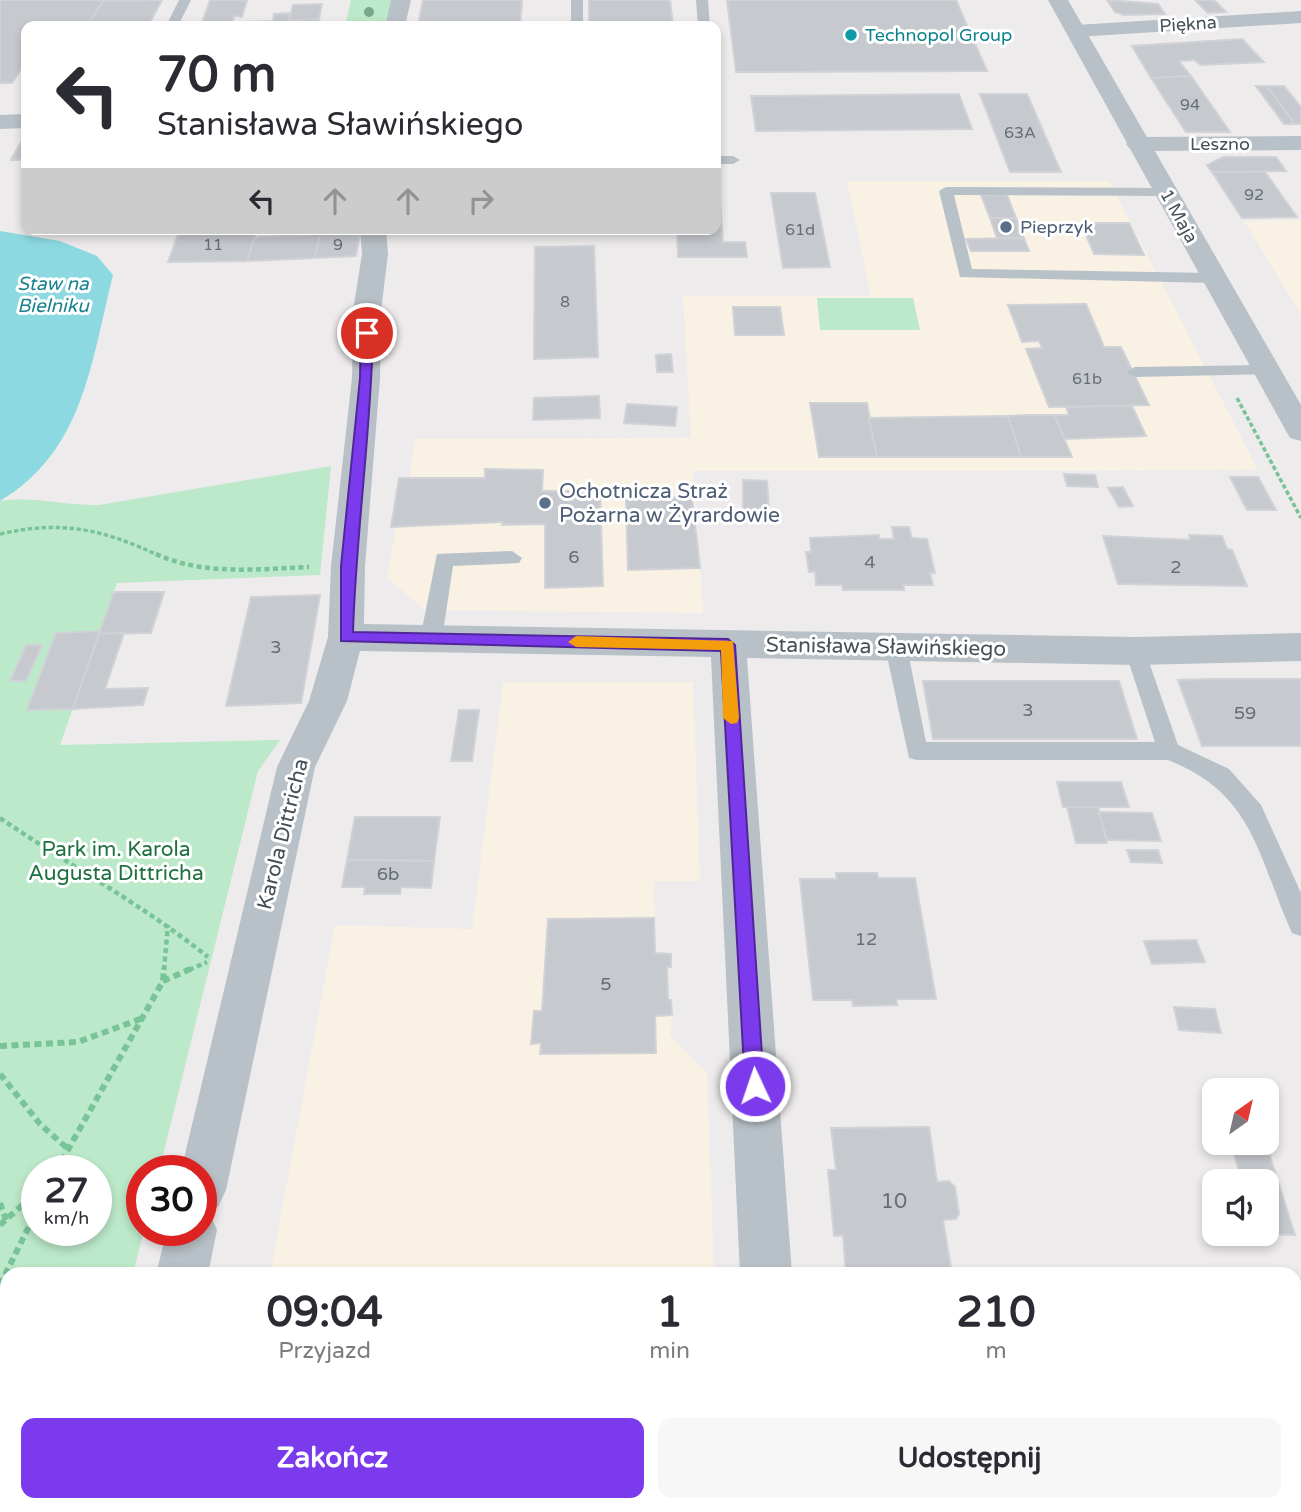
<!DOCTYPE html>
<html lang="pl">
<meta charset="utf-8">
<style>
body{margin:0;font-family:"Varela Round",sans-serif;background:#f7f7f7;color:#2b2b33;height:100vh;display:flex;flex-direction:column;font-size:26px;white-space:nowrap}
*{box-sizing:border-box;margin:0}
p{font-size:23px;color:#7c7c81}
.icon{flex:none;width:38px;height:38px;fill:none;stroke:currentColor;stroke-width:2;stroke-linecap:round;stroke-linejoin:round}
.map{position:relative;flex:1;overflow:hidden}
.side{position:absolute;left:0px;top:1267px;width:1302px;height:245px;display:flex;flex-direction:column;background:#fff;border-radius:21px 21px 0 0;box-shadow:0 4px 10px #0003}
.side>*{flex:none}
.hud{position:absolute;left:21px;top:21px;width:700px;height:214px;border-radius:14px;box-shadow:0 4px 10px #0003;background:#fff;color:#2b2b33;overflow:hidden}
.needle{width:46px;rotate:34deg}
.controls{position:absolute;left:1202px;top:1078px;display:grid;gap:14px}
.controls a{display:grid;place-items:center;width:77px;height:77px;border-radius:14px;background:#fff;box-shadow:0 4px 10px #0003;font-size:35px}
.speed{position:absolute;left:21px;top:1155px;display:flex;gap:14px;font-size:35px;font-weight:700;text-align:center}
.speed>*{display:grid;place-content:center;width:91px;height:91px;border-radius:50%;background:#fff;box-shadow:0 4px 10px #0003;line-height:1}
.speed small{font-size:18px;font-weight:400}
.speed .limit{border:10px solid #d22;background:#fff;color:#111}
.pin{position:absolute;display:grid;place-items:center;width:60px;height:60px;color:#fff;margin:-30px;border:4px solid #fff;border-radius:50%;box-shadow:0 2px 7px #0007}
.me{position:absolute;width:77px;margin:-38px;rotate:357deg;stroke-linejoin:round;filter:drop-shadow(0 0 5px #0008)}
.turn{display:flex;align-items:center;gap:24px;height:147px;padding:0 21px;font-size:32px}
.turn .icon{width:91px;height:91px;stroke-width:2.5}
.turn b{display:block;font-size:49px;line-height:60px}
.lanes{display:flex;align-items:center;height:66px;padding:0 21px;background:#0003;justify-content:center;gap:35px;direction:ltr}
.lanes .off{opacity:.35}
.eta{display:flex;justify-content:space-evenly;align-items:center;height:119px;text-align:center}
.eta b{font-size:42px;font-weight:700;line-height:49px}
.cta{display:flex;gap:14px;margin-top:auto;padding:14px 21px}
.cta a{flex:1;height:80px;border-radius:14px;background:#7c3aed;color:#fff;font-size:28px;font-weight:700;line-height:80px;text-align:center}
.cta a+a{background:#f7f7f7;color:#2b2b33}
.map>svg:first-child{display:block}
.commercial{fill:#f9f1e4}
.green{fill:#bce9c9;fill-rule:evenodd}
.water{fill:#8dd9e2}
.building{fill:#c6c9ce;stroke:#d0d2d7;stroke-width:2}
.lines{fill:none;stroke-linecap:round;stroke-linejoin:round}
.path-far2{stroke:#78c397;stroke-width:3.5;stroke-dasharray:4.5 2.5;stroke-linecap:butt}
.path-far1{stroke:#78c397;stroke-width:4.5;stroke-dasharray:5 3.5;stroke-linecap:butt}
.path{stroke:#78c397;stroke-width:6;stroke-dasharray:7 4.5;stroke-linecap:butt}
.service{fill:#b8c1c7;fill-rule:evenodd}
.minor{fill:#b8c1c7;fill-rule:evenodd}
.tertiary{fill:#b8c1c7;fill-rule:evenodd}
.tree{fill:#7ca78d}
.route{fill:#7c3aed;stroke:#51269a;stroke-width:2}
.slow{fill:#f59e0b}
.culture-dot{fill:#0f9aa8;stroke:#fff;stroke-width:2.5}
.service-dot{fill:#5c6f8a;stroke:#fff;stroke-width:2.5}
.labels{text-anchor:middle;dominant-baseline:central;stroke-width:6;stroke-linejoin:round;paint-order:stroke}
.far-number-label{font-size:16px;fill:#666e75}
.far-street-label{font-size:18px;fill:#465057;stroke:#fff}
.far-culture-label{font-size:18px;fill:#0d838f;stroke:#fff;text-anchor:start}
.far-service-label{font-size:18px;fill:#4e5e75;stroke:#fff;text-anchor:start}
.number-label{font-size:18px;fill:#666e75}
.far-water-label{font-size:19px;font-style:italic;fill:#19828f;stroke:#fff}
.service-label{font-size:21px;fill:#4e5e75;stroke:#fff;text-anchor:start}
.street-label{font-size:21px;fill:#465057;stroke:#fff}
.park-label{font-size:21px;fill:#1f703f;stroke:#fff}
.near-number-label{font-size:21px;fill:#666e75}
</style>
<div class="map">
<svg width="1301" height="1512" viewBox="0 0 1301 1512">
<rect width="100%" height="100%" fill="#eeebec"/>
<g class="commercial">
<path d="M847 181H1109L1258 470 693 471 703 613 425 610 387 578 396 529 391 527 399 480H409L415 439 691 438 683 296H871Z"/>
<path d="M1301 220V314L1244 221Z"/>
<path d="M503 682H693L700 881H654L655 953 671 954V967L667 968 668 999 671 1000 672 1015 670 1036 707 1074 714 1274H270L335 925 472 929Z"/>
<path d="M227 1505H724V1512H225Z"/>
</g>
<g class="green">
<path d="M351 0H391L385 26H345Z"/>
<path d="M817 298H913L920 330H820Z"/>
<path d="M331 466 320 575 117 583 60 745 280 740 258 771 159 1171H142L144 1230 133 1274H7V1505H76L74 1512H0V501C36 496 65 506 99 505ZM37 1171H96V1230H37Z"/>
</g>
<path class="water" d="M0 231 60 241 97 256 113 275C91 362 84 451 0 501Z"/>
<g class="building">
<path d="M0 0H162L103 1 87 26H26V62L12 83H0Z"/>
<path d="M162 0 148 26H87L103 1Z"/>
<path d="M210 0H247L242 17 234 16 233 22 202 23Z"/>
<path d="M423 0H522L520 26H418Z"/>
<path d="M589 0H670L673 26H589Z"/>
<path d="M727 0H956L987 71 736 72Z"/>
<path d="M1107 0 1158 4 1165 14 1124 15 1115 12Z"/>
<path d="M1195 0H1214L1226 12 1208 13Z"/>
<path d="M322 4 319 19 289 20 293 5Z"/>
<path d="M291 13 289 20 319 19 317 26H243L244 22 273 21 274 14Z"/>
<path d="M232 22 231 26H193L194 23Z"/>
<path d="M1242 39 1264 62 1201 65 1194 60 1179 61 1191 76 1151 78 1132 46Z"/>
<path d="M1191 76 1230 132H1186L1151 78Z"/>
<path d="M1256 86H1267L1295 124H1284Z"/>
<path d="M1267 86H1284L1301 107V124H1295Z"/>
<path d="M959 94 972 129 756 131 751 96Z"/>
<path d="M980 94H1027L1061 172H1010Z"/>
<path d="M26 134V160H11L13 156Z"/>
<path d="M1223 157H1276L1286 171 1212 172 1207 165Z"/>
<path d="M1212 172H1265L1297 217 1242 218Z"/>
<path d="M716 190H719L723 242H745L747 257H678L677 229H716Z"/>
<path d="M771 193H815L830 267 783 268Z"/>
<path d="M981 195H1007L1016 218H990Z"/>
<path d="M990 218H1016L1024 238H997Z"/>
<path d="M1081 223H1129L1144 255 1094 254Z"/>
<path d="M180 229H270L257 230 247 261 168 262Z"/>
<path d="M340 229 339 234 360 233 356 256 315 258 321 230Z"/>
<path d="M312 230H321L315 258 247 261 254 240 259 237 311 235Z"/>
<path d="M1024 238 1029 251H971L966 239Z"/>
<path d="M594 246 598 357 534 359 535 247Z"/>
<path d="M1086 304 1104 347H1121L1149 405 1049 407 1026 349 1042 348 1039 341 1022 342 1008 305Z"/>
<path d="M733 307H780L784 335H735Z"/>
<path d="M671 354 673 372H657L656 355Z"/>
<path d="M599 396 600 418 533 420 534 398Z"/>
<path d="M810 403H867L877 457H819Z"/>
<path d="M627 404 677 407 675 426 624 423Z"/>
<path d="M1132 406 1146 436 1065 439 1054 415H1069L1066 407Z"/>
<path d="M1028 415H1054L1072 457H1021L1008 416Z"/>
<path d="M1008 416 1021 457H877L869 418Z"/>
<path d="M485 469 543 470 542 491H600L603 586 545 588V524L502 525 503 522 391 527 399 478H485Z"/>
<path d="M1064 474 1095 475 1098 487 1067 486Z"/>
<path d="M1230 477H1258L1276 510H1247Z"/>
<path d="M743 480 767 481 769 511 743 510Z"/>
<path d="M1123 487 1133 506 1119 507 1108 488Z"/>
<path d="M692 497 700 568 628 570 626 498Z"/>
<path d="M892 527H909L912 538 927 539 935 573H930L933 585H903L904 590H843L842 585H816L815 572H809L806 552H811L810 538 879 535V539H894Z"/>
<path d="M1189 535 1222 536 1227 549 1232 550 1247 586 1118 584 1103 536 1190 540Z"/>
<path d="M114 592H164L151 633 99 634Z"/>
<path d="M320 595 301 703 226 706 251 597Z"/>
<path d="M100 631 73 709 27 710 56 633Z"/>
<path d="M124 633 105 689 148 688 143 705 73 709 99 634Z"/>
<path d="M26 645H42L26 681H10Z"/>
<path d="M1212 679H1301V746H1202L1178 680Z"/>
<path d="M923 681H1119L1137 739H933Z"/>
<path d="M459 710H479L472 761H451Z"/>
<path d="M1057 782H1121L1129 807H1063Z"/>
<path d="M1067 807H1098L1107 843H1076Z"/>
<path d="M1099 812 1152 813 1161 841 1107 840Z"/>
<path d="M355 817H440L434 861 347 860Z"/>
<path d="M1127 850H1158L1162 863 1131 862Z"/>
<path d="M347 860 434 861 431 888 401 887 400 894H364L365 887H342Z"/>
<path d="M836 873H877L878 878H915L936 999H896L897 1005 853 1006 852 1000H813L800 879H837Z"/>
<path d="M654 918 655 953 671 954V967H667L668 1000H671L672 1015 655 1016 656 1053 540 1054 541 1043 531 1044 534 1011H542L548 919Z"/>
<path d="M1196 940 1205 962 1152 964 1144 941Z"/>
<path d="M1174 1007 1215 1009 1221 1033 1179 1030Z"/>
<path d="M929 1127 937 1182 949 1181 955 1187 959 1214 956 1219 943 1220 952 1274H846L843 1235 834 1236 828 1170H836L831 1128Z"/>
<path d="M1232 1147H1267L1295 1235 1259 1234H1267V1181H1242Z"/>
<path d="M280 1505H653V1512H279Z"/>
<path d="M861 1505H987L988 1512H861Z"/>
</g>
<g class="lines">
<g class="path-far2">
<path d="M1237 398 1301 518"/>
<path d="M0 534C63 520 102 529 160 556"/>
</g>
<g class="path-far1">
<path d="M156 554C204 576 258 569 309 567"/>
<path d="M0 818C69 865 143 905 208 957"/>
<path d="M164 970 168 925"/>
<path d="M189 970 207 962"/>
</g>
<g class="path">
<path d="M163 981 193 968"/>
<path d="M0 1046 78 1042 143 1018"/>
<path d="M0 1074 40 1124 68 1149"/>
<path d="M56 1171 163 981 164 968"/>
<path d="M0 1203 6 1220"/>
<path d="M0 1225 37 1192"/>
<path d="M0 1285 37 1210"/>
</g>
<g class="service">
<path d="M179 0H191L178 26H166Z"/>
<rect x="571" y="0" width="12" height="26"/>
<path d="M696 0H708L710 26H698Z"/>
<path d="M716 156H733L740 160 733 164H716Z"/>
<path d="M946 187 1165 188 1172 192 1165 196 954 195 972 269 1213 273 1221 278 1213 283 960 277 939 191Z"/>
<path d="M1265 365 1271 366 1273 370 1271 374 1135 377 1126 372 1135 367Z"/>
<path d="M512 551 522 558 519 563 453 566 442 639 438 645H424L420 639 437 554Z"/>
<path d="M896 639 903 641 907 647 926 742H1155L1125 651 1129 645H1143L1178 745 1229 769 1261 805 1301 893V936L1292 933C1258 858 1255 794 1168 760H917L909 758 885 647 889 641Z"/>
</g>
<g class="minor">
<path d="M391 0H411L405 26H385Z"/>
<path d="M1301 11V23L1076 37 1066 31 1076 25Z"/>
<path d="M26 114V128L0 129V115Z"/>
<path d="M1301 136V150L1138 151 1130 149 1126 144 1130 139 1138 137Z"/>
<path d="M360 229H386L388 254 381 311 380 378 365 566 364 624 1136 637 1301 633V661L1136 665 747 658 792 1274H740L711 657 360 651 347 701 315 767 226 1190 218 1207 209 1212 217 1230 208 1274H156L167 1230H201V1171H181L277 767 309 701 328 637 331 566 352 378 353 311 362 254Z"/>
<path d="M102 1505H160L158 1512H100Z"/>
<rect x="751" y="1505" width="58" height="7"/>
</g>
<path class="tertiary" d="M1048 0H1068L1301 405V441L1290 438 1286 431Z"/>
</g>
<circle class="tree" cx="369" cy="12" r="5"/>
<path class="route" d="M367 330 373 333C371 433 356 532 353 632L728 639 735 645 764 1086 761 1093 755 1096 748 1093 745 1086 721 651 341 641V566L360 378 361 333Z"/>
<path class="slow" d="M576 636 733 641 739 718 737 723 731 724 723 718 721 650 576 647 568 642Z"/>
<circle class="culture-dot" cx="851" cy="35" r="7"/>
<g class="service-dot">
<circle cx="1006" cy="227" r="7"/>
<circle cx="545" cy="503" r="7"/>
</g>
<g class="labels">
<g class="far-number-label">
<text x="1190" y="105">94</text>
<text x="1020" y="133">63A</text>
<text x="1254" y="195">92</text>
<text x="800" y="230">61d</text>
<text x="213" y="245">11</text>
<text x="338" y="245">9</text>
<text x="565" y="302">8</text>
<text x="1087" y="379">61b</text>
</g>
<g class="far-street-label">
<text transform="translate(1188 24) rotate(-4)">Piękna</text>
<text x="1220" y="144">Leszno</text>
<text transform="translate(1179 216) rotate(61)">1 Maja</text>
</g>
<g class="far-culture-label">
<text x="865" y="35">Technopol Group</text>
</g>
<g class="far-service-label">
<text x="1020" y="227">Pieprzyk</text>
</g>
<g class="number-label">
<text x="574" y="557">6</text>
<text x="870" y="562">4</text>
<text x="1176" y="567">2</text>
<text x="276" y="647">3</text>
<text x="1028" y="710">3</text>
<text x="1245" y="713">59</text>
<text x="388" y="874">6b</text>
<text x="866" y="939">12</text>
<text x="606" y="984">5</text>
</g>
<g class="far-water-label">
<text x="53" y="284">Staw na<tspan x="53" dy="22">Bielniku</tspan></text>
</g>
<g class="service-label">
<text x="559" y="491">Ochotnicza Straż<tspan x="559" dy="24">Pożarna w Żyrardowie</tspan></text>
</g>
<g class="street-label">
<text transform="translate(886 647) rotate(1)">Stanisława Sławińskiego</text>
<text transform="translate(283 834) rotate(-76)">Karola Dittricha</text>
</g>
<g class="park-label">
<text x="116" y="849">Park im. Karola<tspan x="116" dy="24">Augusta Dittricha</tspan></text>
</g>
<g class="near-number-label">
<text x="894" y="1201">10</text>
</g>
</g>
</svg>
<div class="controls">
<a><svg class="needle" viewBox="-14 -14 28 28"><path d="M0-13l5 13h-10z" fill="#e53935"/><path d="M0 13l5-13h-10z" fill="#7c7c81"/></svg></a>
<a><svg class="icon" aria-label="sound" viewBox="0 0 24 24"><path d="M4 9h4l5-4v14l-5-4H4zM17 9q2 3 0 6"/></svg></a>
</div>
<div class="speed"><div>27<small>km/h</small></div><div class="limit">30</div></div>
<div class="pin" style="left:367px;top:333px;background:#d93025"><svg class="icon" aria-label="arrive" viewBox="0 0 24 24"><path d="M6 21V4h12l-3 4 3 4H6"/></svg></div>
<svg class="me" style="left:755px;top:1086px" viewBox="-20 -20 40 40"><circle r="17" fill="#7c3aed" stroke="#fff" stroke-width="3"/><path d="M0-11L8 9 0 5-8 9z" fill="#fff"/></svg>
<div class="hud">
<div class="turn"><svg class="icon" aria-label="left" viewBox="0 0 24 24"><path d="M17 20v-9H6M10 6l-5 5 5 5"/></svg><div><b>70 m</b>Stanisława Sławińskiego</div></div>
<div class="lanes"><svg class="icon" aria-label="left" viewBox="0 0 24 24"><path d="M17 20v-9H6M10 6l-5 5 5 5"/></svg><svg class="icon off" aria-label="ahead" viewBox="0 0 24 24"><path d="M12 20V5M6 11l6-6 6 6"/></svg><svg class="icon off" aria-label="ahead" viewBox="0 0 24 24"><path d="M12 20V5M6 11l6-6 6 6"/></svg><svg class="icon off" aria-label="right" viewBox="0 0 24 24"><path d="M7 20v-9h11M14 6l5 5-5 5"/></svg></div>
</div>
<section class="side">
<div class="eta">
<div><b>09:04</b><p>Przyjazd</p></div>
<div><b>1</b><p>min</p></div>
<div><b>210</b><p>m</p></div>
</div>
<div class="cta"><a>Zakończ</a><a>Udostępnij</a></div>
</section>
</div>
